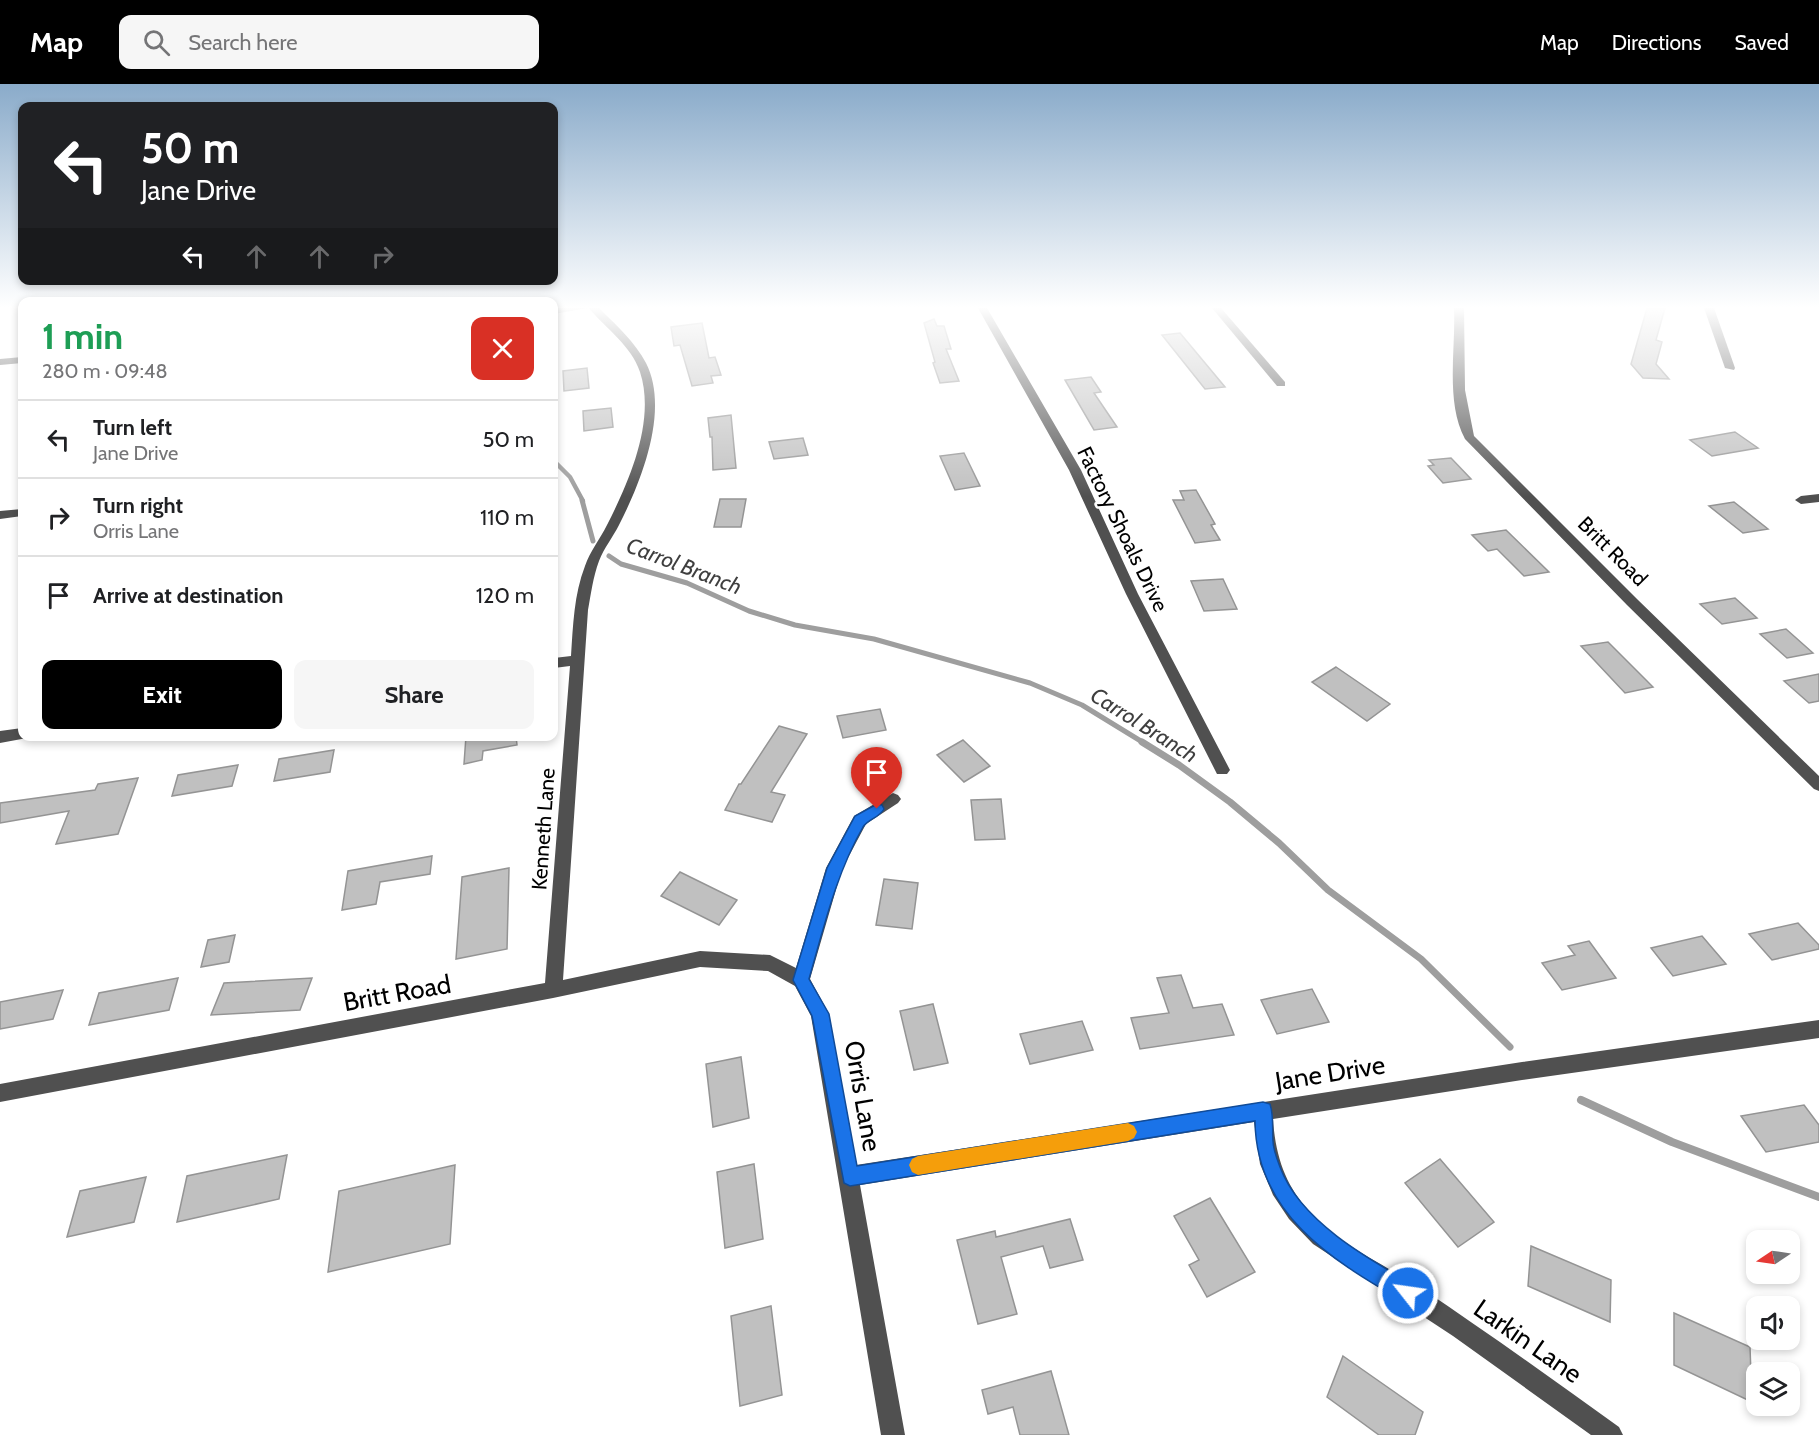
<!DOCTYPE html>
<meta charset="utf-8">
<style>
body{margin:0;font-family:Cabin,sans-serif;background:#f6f6f6;color:#202124;height:100vh;display:flex;flex-direction:column;font-size:22px;white-space:nowrap}
*{box-sizing:border-box;margin:0}
p{font-size:20px;color:#757577}
.icon{flex:none;width:33px;height:33px;fill:none;stroke:currentColor;stroke-width:2;stroke-linecap:round;stroke-linejoin:round}
.map{position:relative;flex:1;overflow:hidden}
.details{position:absolute;left:18px;top:213px;width:540px;height:444px;display:flex;flex-direction:column;background:#fff;border-radius:12px;box-shadow:0 3px 9px #0003}
.details>*{flex:none}
.hud{position:absolute;left:18px;top:18px;width:540px;height:183px;border-radius:12px;box-shadow:0 3px 9px #0003;background:#202124;color:#fff;overflow:hidden}
.needle{width:39px;rotate:257deg}
.controls{position:absolute;left:1746px;top:1146px;display:grid;gap:12px}
.controls a{display:grid;place-items:center;width:54px;height:54px;border-radius:12px;background:#fff;box-shadow:0 3px 9px #0003;font-size:30px}
.pin{position:absolute;display:grid;place-items:center;width:51px;height:51px;color:#fff;margin:-62px -26px;border-radius:50% 50% 50% 0;rotate:-45deg;box-shadow:0 0 6px #0007}
.pin .icon{rotate:45deg}
.me{position:absolute;width:66px;margin:-33px;rotate:300deg;stroke-linejoin:round;filter:drop-shadow(0 0 4px #0008)}
.turn{display:flex;align-items:center;gap:21px;height:126px;padding:0 24px;font-size:27px}
.turn .icon{width:78px;height:78px;stroke-width:2.5}
.turn b{display:block;font-size:42px;line-height:51px}
.lanes{display:flex;align-items:center;height:57px;padding:0 24px;background:#0003;justify-content:center;gap:30px;direction:ltr}
.lanes .off{opacity:.35}
.round{display:grid;place-items:center;flex:none;width:63px;height:63px;border-radius:12px;background:#f6f6f6}
.headline{display:flex;align-items:center;justify-content:space-between;height:102px;padding:0 24px}
h1{font-size:36px;font-weight:700;line-height:45px;color:#1e9e55}
.cta{display:flex;gap:12px;margin-top:auto;padding:12px 24px}
.cta a{flex:1;height:69px;border-radius:12px;background:#000;color:#fff;font-size:24px;font-weight:700;line-height:69px;text-align:center}
.cta a+a{background:#f6f6f6;color:#202124}
ul{padding:0;list-style:none}
li{display:flex;align-items:center;gap:18px;height:78px;padding:0 24px;border-top:2px solid #e0e0e0}
li div{flex:1}
li b{display:block;font-size:22px}
li em{font-style:normal}
header{display:flex;align-items:center;gap:36px;box-sizing:border-box;height:84px;padding:0 30px;background:#000;color:#fff}
header strong{font-size:28px}
nav{display:flex;gap:33px;margin-inline-start:auto;font-size:21px}
.search{width:420px;height:54px;background:#f6f6f6;display:flex;align-items:center;gap:15px;box-sizing:border-box;padding:0 21px;border-radius:12px;color:#757577;font-size:22px}
.map>svg:first-child{display:block}
.lines{fill:none;stroke-linecap:round;stroke-linejoin:round}
.stream-far3{stroke:#9e9e9e;stroke-width:4.5}
.stream-far2{stroke:#9e9e9e;stroke-width:5}
.stream-far1{stroke:#9e9e9e;stroke-width:7}
.stream{stroke:#9e9e9e;stroke-width:8}
.building{fill:#c0c0c0;stroke:#949494;stroke-width:1.5}
.minor{fill:#505050;fill-rule:evenodd}
.route{fill:#1a73e8;stroke:#114b97;stroke-width:1.5}
.slow{fill:#f59e0b}
.labels{text-anchor:middle;dominant-baseline:central;stroke-width:5;stroke-linejoin:round;paint-order:stroke}
.street-label{font-size:21px;fill:#000;stroke:#fff}
.water-label{font-size:22px;font-style:italic;fill:#3f3f3f;stroke:#fff}
.near-street-label{font-size:26px;fill:#000;stroke:#fff}
</style>
<header>
<strong>Map</strong>
<div class="search"><svg class="icon" aria-label="search" viewBox="0 0 24 24"><circle cx="10" cy="10" r="6"/><path d="M15 15l6 6"/></svg>Search here</div>
<nav><a>Map</a><a>Directions</a><a>Saved</a></nav>
</header>
<div class="map">
<svg width="1819" height="1351" viewBox="0 0 1819 1351">
<rect width="100%" height="100%" fill="#fff"/>
<g class="lines">
<path class="stream-far3" d="M554 377 570 393 583 417"/>
<g class="stream-far2">
<path d="M582 416 593 457"/>
<path d="M609 472 621 480 687 499 749 527 795 541 874 555 1030 599 1082 621 1144 659"/>
</g>
<path class="stream-far1" d="M1142 658 1179 681 1230 718 1279 759 1328 806 1421 875 1510 963"/>
<path class="stream" d="M1581 1016 1672 1058 1819 1113"/>
</g>
<g class="building">
<path d="M1647 224H1665L1656 256 1662 258 1656 280 1669 295 1643 294 1631 280Z"/>
<path d="M934 235 937 242H944L951 265H946L959 297 940 299 933 279 935 278 924 239Z"/>
<path d="M702 239 709 274 715 273 721 291 711 292 713 299 692 302 680 261 674 262 671 243Z"/>
<path d="M1180 249 1225 303 1205 305 1162 251Z"/>
<path d="M587 284 589 304 564 307 563 287Z"/>
<path d="M1091 293 1101 308 1094 309 1117 343 1094 346 1065 296Z"/>
<path d="M611 324 613 343 584 347 583 327Z"/>
<path d="M731 331 736 384 713 386 712 353H710L708 334Z"/>
<path d="M1735 348 1758 364 1712 372 1690 356Z"/>
<path d="M803 354 808 371 774 375 769 358Z"/>
<path d="M964 369 980 402 955 406 940 372Z"/>
<path d="M1451 374 1471 395 1443 399 1428 382 1434 381 1429 376Z"/>
<path d="M1196 406 1215 440 1211 441 1220 456 1195 459 1173 416H1184L1180 407Z"/>
<path d="M720 415H746L741 443H714Z"/>
<path d="M1734 418 1768 445 1743 449 1709 422Z"/>
<path d="M1506 446 1549 488 1524 492 1497 465 1488 467 1472 451Z"/>
<path d="M1223 495 1237 525 1204 527 1191 497Z"/>
<path d="M1735 514 1757 534 1722 540 1700 520Z"/>
<path d="M1786 545 1813 569 1787 574 1760 550Z"/>
<path d="M1608 558 1653 603 1625 609 1581 562Z"/>
<path d="M1336 583 1390 620 1367 637 1312 598Z"/>
<path d="M1819 590V617L1809 619 1784 597Z"/>
<path d="M880 625 886 646 843 654 837 632Z"/>
<path d="M779 642 807 650 771 708 785 711 772 738 725 726 739 700H741Z"/>
<path d="M466 652H516L517 661 483 667 482 676 464 680Z"/>
<path d="M963 656 990 682 964 698 937 671Z"/>
<path d="M334 666 330 688 274 697 279 675Z"/>
<path d="M238 681 232 702 172 712 178 691Z"/>
<path d="M138 694 118 750 56 760 69 727 0 739V719L95 706 98 700Z"/>
<path d="M1001 715 1005 755 975 756 971 716Z"/>
<path d="M432 772 430 790 380 798 376 820 342 826 348 787Z"/>
<path d="M509 784 507 865 456 875 462 793Z"/>
<path d="M680 788 737 816 719 841 661 812Z"/>
<path d="M884 795 918 799 912 845 876 841Z"/>
<path d="M1798 839 1819 861V865L1772 876 1749 850Z"/>
<path d="M235 851 229 878 201 883 208 856Z"/>
<path d="M1702 852 1726 880 1673 892 1651 864Z"/>
<path d="M1589 857 1616 894 1562 906 1542 879 1575 871 1568 862Z"/>
<path d="M1181 891 1193 924 1222 920 1234 951 1140 965 1131 934 1169 929 1157 894Z"/>
<path d="M178 894 169 926 89 941 99 909Z"/>
<path d="M312 894 300 926 211 931 224 899Z"/>
<path d="M1312 905 1329 938 1277 950 1261 916Z"/>
<path d="M63 906 53 935 0 945V918Z"/>
<path d="M933 920 948 979 914 986 900 927Z"/>
<path d="M1082 937 1093 966 1030 980 1020 950Z"/>
<path d="M741 973 749 1034 713 1043 706 980Z"/>
<path d="M1804 1021 1819 1041V1058L1766 1068 1741 1032Z"/>
<path d="M287 1071 279 1115 177 1138 187 1092Z"/>
<path d="M1440 1075 1494 1138 1458 1163 1405 1099Z"/>
<path d="M754 1080 763 1155 725 1164 717 1088Z"/>
<path d="M455 1081 450 1160 328 1188 339 1107Z"/>
<path d="M146 1093 134 1138 67 1153 80 1107Z"/>
<path d="M1210 1114 1255 1188 1207 1213 1189 1181 1199 1176 1174 1132Z"/>
<path d="M1070 1135 1083 1176 1050 1184 1043 1162 1001 1173 1017 1230 978 1240 957 1156 995 1147 996 1153Z"/>
<path d="M1531 1162 1611 1196 1610 1238 1528 1202Z"/>
<path d="M771 1222 782 1311 740 1322 731 1232Z"/>
<path d="M1674 1229 1750 1263 1752 1318 1674 1281Z"/>
<path d="M1343 1272 1423 1328 1415 1351H1379L1327 1313Z"/>
<path d="M1051 1287 1069 1351H1020L1013 1323 988 1330 982 1306Z"/>
</g>
<g class="lines">
<g class="minor">
<path d="M554 224H587L554 230Z"/>
<path d="M589 224H599C616 241 635 258 646 279 670 326 641 398 619 441 613 453 604 464 599 477 593 493 591 510 588 526L563 896 700 867 770 871 796 884 826 784 854 732 893 709 898 711 901 715 898 719 866 740 842 785 810 895 829 930 856 1081 1522 978 1819 936V954L1522 996 1273 1035C1275 1067 1283 1095 1303 1120 1333 1159 1381 1178 1421 1204 1488 1249 1554 1296 1619 1343L1623 1351H1591L1453 1252 1313 1160 1289 1135 1273 1111 1260 1080 1254 1038 860 1101 905 1351H881L811 932 795 902 768 887 700 883 553 914 0 1018V1000L545 899 570 582 554 584V574L571 572C573 542 574 510 585 482 590 467 600 455 607 441 629 398 656 337 640 288 631 261 606 245 589 224Z"/>
<path d="M978 224H987L1081 386 1138 510 1230 686 1227 690H1217L1126 510 1069 386Z"/>
<path d="M1212 224H1221L1285 298V302H1277Z"/>
<path d="M1454 224H1464L1465 306 1474 352 1637 515 1819 692V707L1814 705 1627 521 1465 355C1445 317 1456 265 1454 224Z"/>
<path d="M1704 224H1714L1735 284 1734 286 1725 284Z"/>
<path d="M22 273V279L0 281V275Z"/>
<path d="M1819 410V418L1801 420 1795 416 1801 412Z"/>
<path d="M22 425V432L0 435V427Z"/>
<path d="M22 644V652L27 654 0 659V647Z"/>
</g>
</g>
<linearGradient id="sky" x2="0" y2="1"><stop stop-color="#8aabca"/><stop offset="0.54" stop-color="#fff"/><stop offset="1" stop-color="#fff" stop-opacity="0"/></linearGradient>
<rect width="1819" height="413" fill="url(#sky)"/>
<path class="route" d="M877 720 882 721 884 725C879 734 868 735 863 743 836 790 824 843 809 895L829 930 857 1082 1263 1018 1270 1020C1274 1032 1272 1045 1273 1057 1273 1065 1277 1075 1280 1083 1300 1137 1368 1175 1416 1202L1418 1209 1416 1216 1408 1219 1401 1216C1330 1175 1256 1129 1255 1037L850 1102 844 1099 812 932 793 896 827 784 855 732Z"/>
<path class="slow" d="M1128 1039 1134 1042 1137 1048 1134 1054 1128 1057 918 1091 912 1088 909 1081 912 1075 918 1072Z"/>
<g class="labels">
<g class="street-label">
<text transform="translate(1123 445) rotate(64)">Factory Shoals Drive</text>
<text transform="translate(1613 467) rotate(45)">Britt Road</text>
<text transform="translate(543 745) rotate(-86)">Kenneth Lane</text>
</g>
<g class="water-label">
<text transform="translate(684 482) rotate(21)">Carrol Branch</text>
<text transform="translate(1144 641) rotate(32)">Carrol Branch</text>
</g>
<g class="near-street-label">
<text transform="translate(397 909) rotate(-10)">Britt Road</text>
<text transform="translate(1330 989) rotate(-9)">Jane Drive</text>
<text transform="translate(863 1012) rotate(80)">Orris Lane</text>
<text transform="translate(1528 1257) rotate(35)">Larkin Lane</text>
</g>
</g>
</svg>
<div class="controls">
<a><svg class="needle" viewBox="-14 -14 28 28"><path d="M0-13l5 13h-10z" fill="#e53935"/><path d="M0 13l5-13h-10z" fill="#757577"/></svg></a>
<a><svg class="icon" aria-label="sound" viewBox="0 0 24 24"><path d="M4 9h4l5-4v14l-5-4H4zM17 9q2 3 0 6"/></svg></a>
<a><svg class="icon" aria-label="layers" viewBox="0 0 24 24"><path d="M12 4l9 5-9 5-9-5zM3 14l9 5 9-5"/></svg></a>
</div>
<div class="pin" style="left:877px;top:725px;background:#d93025"><svg class="icon" aria-label="arrive" viewBox="0 0 24 24"><path d="M6 21V4h12l-3 4 3 4H6"/></svg></div>
<svg class="me" style="left:1408px;top:1209px" viewBox="-20 -20 40 40"><circle r="17" fill="#1a73e8" stroke="#fff" stroke-width="3"/><path d="M0-11L8 9 0 5-8 9z" fill="#fff"/></svg>
<div class="hud">
<div class="turn"><svg class="icon" aria-label="left" viewBox="0 0 24 24"><path d="M17 20v-9H6M10 6l-5 5 5 5"/></svg><div><b>50 m</b>Jane Drive</div></div>
<div class="lanes"><svg class="icon" aria-label="left" viewBox="0 0 24 24"><path d="M17 20v-9H6M10 6l-5 5 5 5"/></svg><svg class="icon off" aria-label="ahead" viewBox="0 0 24 24"><path d="M12 20V5M6 11l6-6 6 6"/></svg><svg class="icon off" aria-label="ahead" viewBox="0 0 24 24"><path d="M12 20V5M6 11l6-6 6 6"/></svg><svg class="icon off" aria-label="right" viewBox="0 0 24 24"><path d="M7 20v-9h11M14 6l5 5-5 5"/></svg></div>
</div>
<section class="details">
<div class="headline"><div><h1>1 min</h1><p>280 m · 09:48</p></div><a class="round" style="background:#d93025;color:#fff"><svg class="icon" aria-label="close" viewBox="0 0 24 24"><path d="M6 6l12 12M18 6L6 18"/></svg></a></div>
<ul>
<li><svg class="icon" aria-label="left" viewBox="0 0 24 24"><path d="M17 20v-9H6M10 6l-5 5 5 5"/></svg><div><b>Turn left</b><p>Jane Drive</p></div><em>50 m</em></li>
<li><svg class="icon" aria-label="right" viewBox="0 0 24 24"><path d="M7 20v-9h11M14 6l5 5-5 5"/></svg><div><b>Turn right</b><p>Orris Lane</p></div><em>110 m</em></li>
<li><svg class="icon" aria-label="arrive" viewBox="0 0 24 24"><path d="M6 21V4h12l-3 4 3 4H6"/></svg><div><b>Arrive at destination</b></div><em>120 m</em></li>
</ul>
<div class="cta"><a>Exit</a><a>Share</a></div>
</section>
</div>
